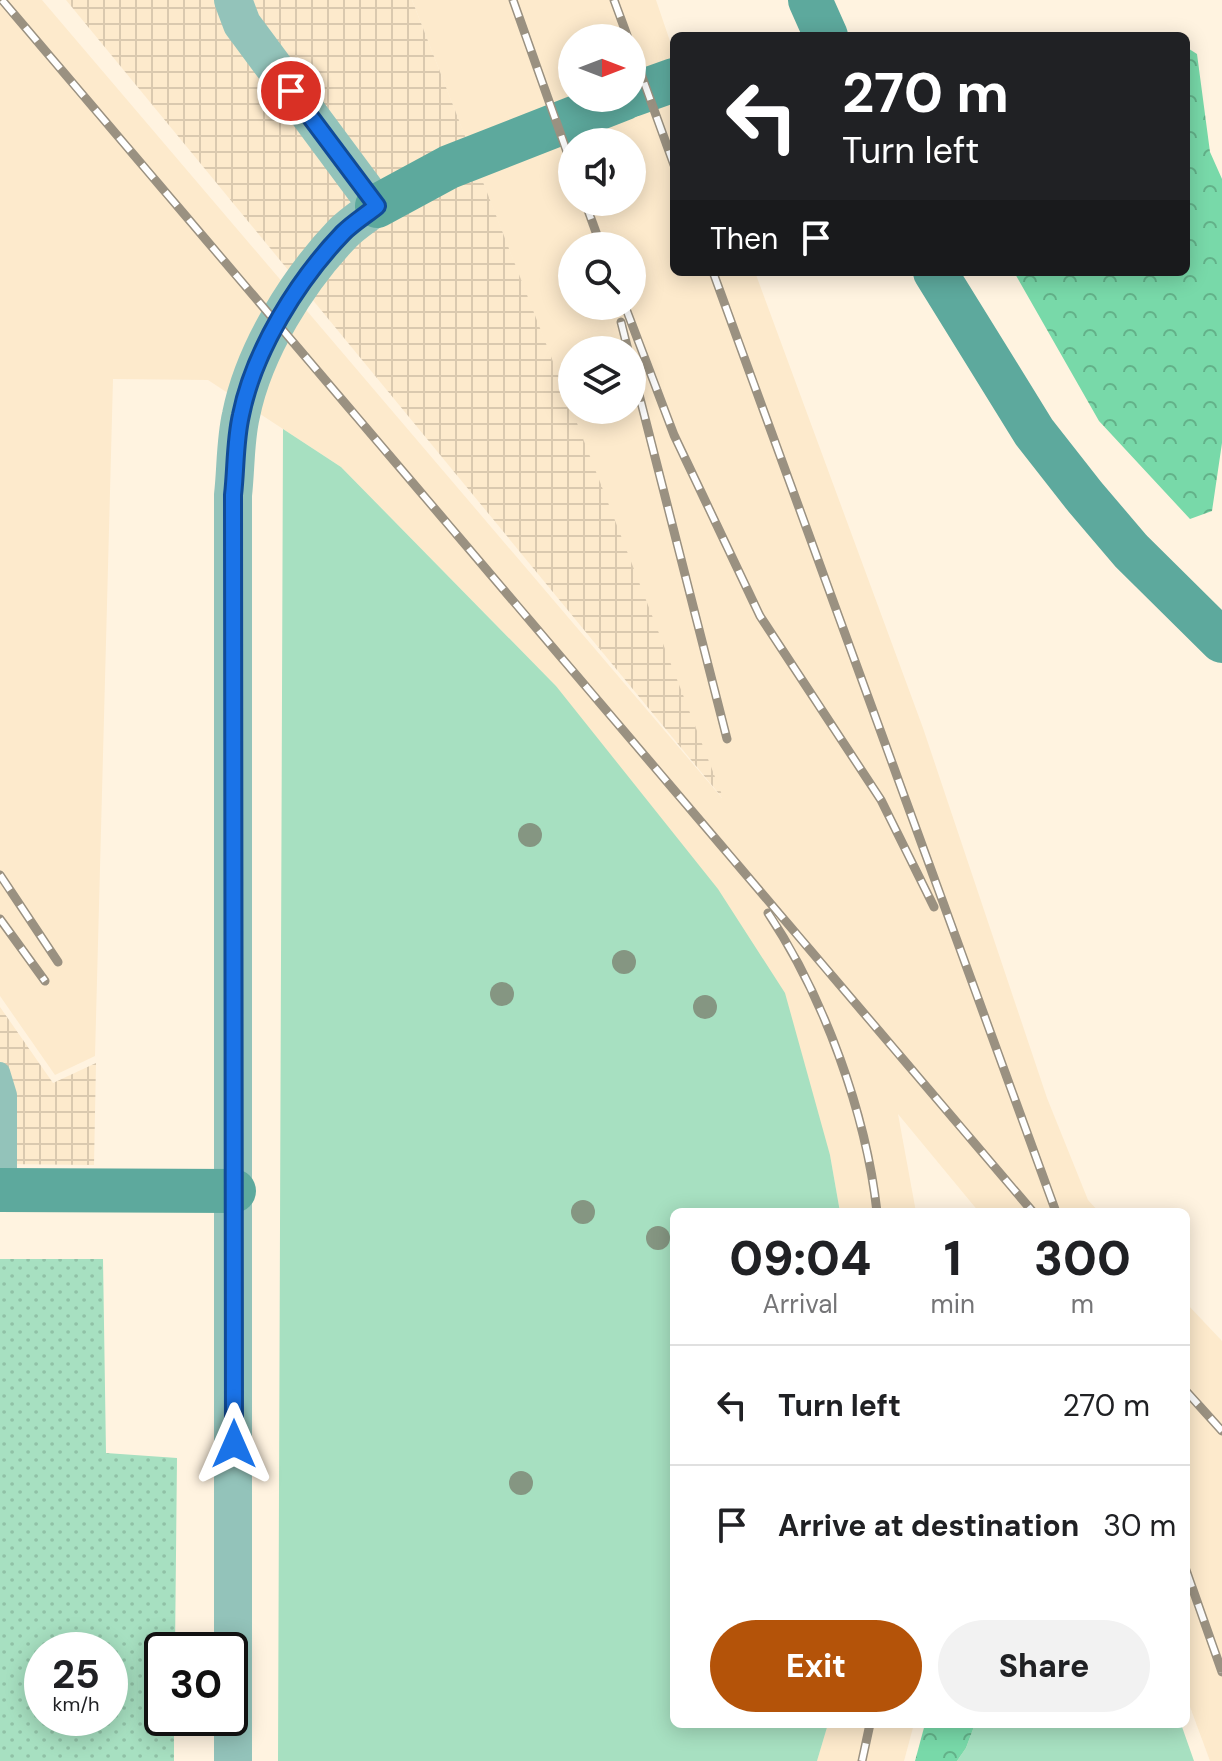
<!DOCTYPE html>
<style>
body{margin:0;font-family:"DM Sans",sans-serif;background:#f2f2f2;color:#202124;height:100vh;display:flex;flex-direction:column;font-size:30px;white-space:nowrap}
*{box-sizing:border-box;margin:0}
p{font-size:26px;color:#757577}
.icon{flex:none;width:44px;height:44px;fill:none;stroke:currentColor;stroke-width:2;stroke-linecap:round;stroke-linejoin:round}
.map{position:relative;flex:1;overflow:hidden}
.panel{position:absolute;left:670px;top:1208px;width:520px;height:520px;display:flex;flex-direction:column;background:#fff;border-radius:12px;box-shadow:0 4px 20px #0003}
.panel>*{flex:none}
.banner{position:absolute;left:670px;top:32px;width:520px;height:244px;border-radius:12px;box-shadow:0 4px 20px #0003;background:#202124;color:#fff;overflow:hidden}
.needle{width:52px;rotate:90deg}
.fabs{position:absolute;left:558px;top:24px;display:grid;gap:16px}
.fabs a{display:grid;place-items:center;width:88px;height:88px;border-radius:50%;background:#fff;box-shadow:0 4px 20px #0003;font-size:40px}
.speed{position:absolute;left:24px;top:1632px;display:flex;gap:16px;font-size:40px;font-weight:700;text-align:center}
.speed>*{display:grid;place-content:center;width:104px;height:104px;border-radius:50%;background:#fff;box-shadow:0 4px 20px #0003;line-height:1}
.speed small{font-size:20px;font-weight:400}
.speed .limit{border:4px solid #111;border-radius:12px;background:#fff;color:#111}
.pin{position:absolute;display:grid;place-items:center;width:68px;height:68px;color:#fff;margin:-34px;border:4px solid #fff;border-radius:50%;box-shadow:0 2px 8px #0007}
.me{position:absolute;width:88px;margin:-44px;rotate:0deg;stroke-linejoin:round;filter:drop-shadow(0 0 6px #0008)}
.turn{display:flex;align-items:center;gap:28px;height:168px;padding:0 40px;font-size:36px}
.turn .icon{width:104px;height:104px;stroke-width:2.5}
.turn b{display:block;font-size:56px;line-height:68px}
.then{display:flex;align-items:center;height:76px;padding:0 40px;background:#0003;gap:16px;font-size:30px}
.eta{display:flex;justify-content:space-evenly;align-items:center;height:136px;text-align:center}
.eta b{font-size:48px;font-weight:800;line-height:56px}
.button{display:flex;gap:16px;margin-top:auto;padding:16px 40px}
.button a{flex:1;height:92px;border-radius:48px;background:#b45309;color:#fff;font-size:32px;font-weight:800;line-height:92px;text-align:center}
.button a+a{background:#f2f2f2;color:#202124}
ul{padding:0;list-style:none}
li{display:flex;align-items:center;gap:24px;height:120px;padding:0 40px;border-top:2px solid #e0e0e0}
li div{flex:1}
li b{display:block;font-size:30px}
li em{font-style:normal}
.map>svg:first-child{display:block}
.built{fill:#fdeacc;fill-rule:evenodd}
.industrial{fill:url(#industrial-grid)}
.grass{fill:#a7e0c1}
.forest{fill:url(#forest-crowns)}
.park{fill:url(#park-dots);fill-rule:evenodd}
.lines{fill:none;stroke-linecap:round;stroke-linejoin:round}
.lane{stroke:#93c3ba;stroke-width:20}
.street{stroke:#93c3ba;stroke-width:38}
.secondary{stroke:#5da99d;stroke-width:44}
.rail-casing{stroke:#9a9181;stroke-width:9}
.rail{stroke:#fff;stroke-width:6;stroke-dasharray:18;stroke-linecap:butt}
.tree{fill:#859682}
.route-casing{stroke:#114b97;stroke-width:20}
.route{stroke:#1a73e8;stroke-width:14}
</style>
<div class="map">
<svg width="1222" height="1761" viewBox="0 0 1222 1761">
<defs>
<pattern id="industrial-grid" width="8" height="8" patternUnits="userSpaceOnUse" patternTransform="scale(2)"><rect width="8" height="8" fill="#fdeacc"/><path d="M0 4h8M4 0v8" fill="none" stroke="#dac9af"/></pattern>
<pattern id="forest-crowns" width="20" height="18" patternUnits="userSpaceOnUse" patternTransform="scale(2)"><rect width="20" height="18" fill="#78d9a9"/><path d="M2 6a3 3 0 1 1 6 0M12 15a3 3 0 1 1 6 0" fill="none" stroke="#63b189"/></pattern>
<pattern id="park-dots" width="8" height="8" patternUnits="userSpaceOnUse" patternTransform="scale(2)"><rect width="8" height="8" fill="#a7e0c1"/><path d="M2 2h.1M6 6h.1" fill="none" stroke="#90c1a6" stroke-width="1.8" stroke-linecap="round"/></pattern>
</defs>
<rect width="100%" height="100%" fill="#fff3e0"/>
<g class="built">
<path d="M0 0H42L722 798 412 0H656L674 53V272H755L923 728 1047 1098 1088 1200 1099 1212H979L898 1114 916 1212H840L830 1155 556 686 341 467 208 380 113 379 95 1056 55 1075 0 996ZM572 38H632V98H572ZM572 142H632V202H572ZM572 246H632V306H572ZM572 350H632V410H572Z"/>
<path d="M1186 1303 1222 1341V1761H1210L1186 1696Z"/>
<path d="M828 1724H914L904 1761H817Z"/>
</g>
<g class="industrial">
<path d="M66 0H412L724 800Z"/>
<path d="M0 1007 53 1083 96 1063 94 1165 0 1164Z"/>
</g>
<g class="grass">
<path d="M283 429 341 467 556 686 718 889 785 993 830 1155 840 1212H674V1724H828L817 1761H278Z"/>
<path d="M975 1724H1181L1194 1761H957L966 1748Z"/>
</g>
<g class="forest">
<path d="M1186 47 1197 54 1210 152 1222 179V443L1212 511 1190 519 1099 421 1014 272H1186Z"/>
<path d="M925 1724H975L966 1748 957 1761H915Z"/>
</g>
<path class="park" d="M0 1259H103L106 1453 177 1458 175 1650H162V1718H174V1761H0ZM110 1650V1718H42V1650Z"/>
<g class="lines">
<path class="lane" d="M0 1072 7 1095V1190"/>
<path class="street" d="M233 0 242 24 377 206C366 215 353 223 343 233 298 280 254 350 241 415 235 441 236 469 233 495V1761"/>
<g class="secondary">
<path d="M810 0 826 36"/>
<path d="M632 95 674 80"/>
<path d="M377 206 449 167 625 98"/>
<path d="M935 272 1034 432 1085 497 1131 551 1222 641"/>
<path d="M0 1190 234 1191"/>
</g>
<defs>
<g id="rail">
<path d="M2 0 1033 1212"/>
<path d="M513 0 572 166"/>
<path d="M614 0 628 38"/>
<path d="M632 49 674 165"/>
<path d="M585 202 601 246"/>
<path d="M713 272 1056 1212"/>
<path d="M625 306 674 435 760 616 881 800 934 907"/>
<path d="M621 322 628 350"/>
<path d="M632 367 727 739"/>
<path d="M0 875 58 962"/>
<path d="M768 913C824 997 866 1113 877 1212"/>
<path d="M0 919 45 981"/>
<path d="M1186 1391 1222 1431"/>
<path d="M1186 1570 1222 1672"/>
<path d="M862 1761 870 1724"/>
</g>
</defs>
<use href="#rail" class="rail-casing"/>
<use href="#rail" class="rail"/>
</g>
<g class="tree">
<circle cx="530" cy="835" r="12"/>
<circle cx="624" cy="962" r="12"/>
<circle cx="502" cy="994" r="12"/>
<circle cx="705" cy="1007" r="12"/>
<circle cx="583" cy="1212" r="12"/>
<circle cx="658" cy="1238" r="12"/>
<circle cx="521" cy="1483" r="12"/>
</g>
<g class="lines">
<defs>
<path id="route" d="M234 1444 233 495C236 469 235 441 241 415 254 350 298 280 343 233 353 223 366 215 377 206L291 91"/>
</defs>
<use href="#route" class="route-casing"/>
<use href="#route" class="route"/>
</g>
</svg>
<div class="fabs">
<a><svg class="needle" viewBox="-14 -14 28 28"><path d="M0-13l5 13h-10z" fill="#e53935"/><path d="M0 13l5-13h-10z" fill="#757577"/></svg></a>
<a><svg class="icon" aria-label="sound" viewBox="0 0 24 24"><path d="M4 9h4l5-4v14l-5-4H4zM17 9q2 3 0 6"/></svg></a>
<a><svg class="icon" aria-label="search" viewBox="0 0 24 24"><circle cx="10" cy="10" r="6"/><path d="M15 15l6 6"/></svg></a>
<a><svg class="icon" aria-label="layers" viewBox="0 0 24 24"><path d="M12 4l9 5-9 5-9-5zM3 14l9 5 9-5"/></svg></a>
</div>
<div class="speed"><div>25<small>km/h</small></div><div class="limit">30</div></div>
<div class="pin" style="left:291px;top:91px;background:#d93025"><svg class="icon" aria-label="arrive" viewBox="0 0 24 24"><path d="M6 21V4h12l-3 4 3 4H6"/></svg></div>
<svg class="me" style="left:234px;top:1444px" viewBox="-20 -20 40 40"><path d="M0-17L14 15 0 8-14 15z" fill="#1a73e8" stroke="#fff" stroke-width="4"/></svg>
<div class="banner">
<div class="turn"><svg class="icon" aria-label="left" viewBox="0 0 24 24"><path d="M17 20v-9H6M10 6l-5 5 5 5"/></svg><div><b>270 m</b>Turn left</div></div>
<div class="then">Then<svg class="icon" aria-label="arrive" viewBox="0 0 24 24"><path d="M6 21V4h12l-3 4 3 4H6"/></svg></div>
</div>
<section class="panel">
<div class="eta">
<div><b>09:04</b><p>Arrival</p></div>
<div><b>1</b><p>min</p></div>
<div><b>300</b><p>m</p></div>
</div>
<ul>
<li><svg class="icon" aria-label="left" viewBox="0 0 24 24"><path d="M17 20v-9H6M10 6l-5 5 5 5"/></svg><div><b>Turn left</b></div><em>270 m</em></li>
<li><svg class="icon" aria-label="arrive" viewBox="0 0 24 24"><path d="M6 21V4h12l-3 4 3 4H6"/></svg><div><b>Arrive at destination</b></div><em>30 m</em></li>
</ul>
<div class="button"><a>Exit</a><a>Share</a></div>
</section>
</div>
